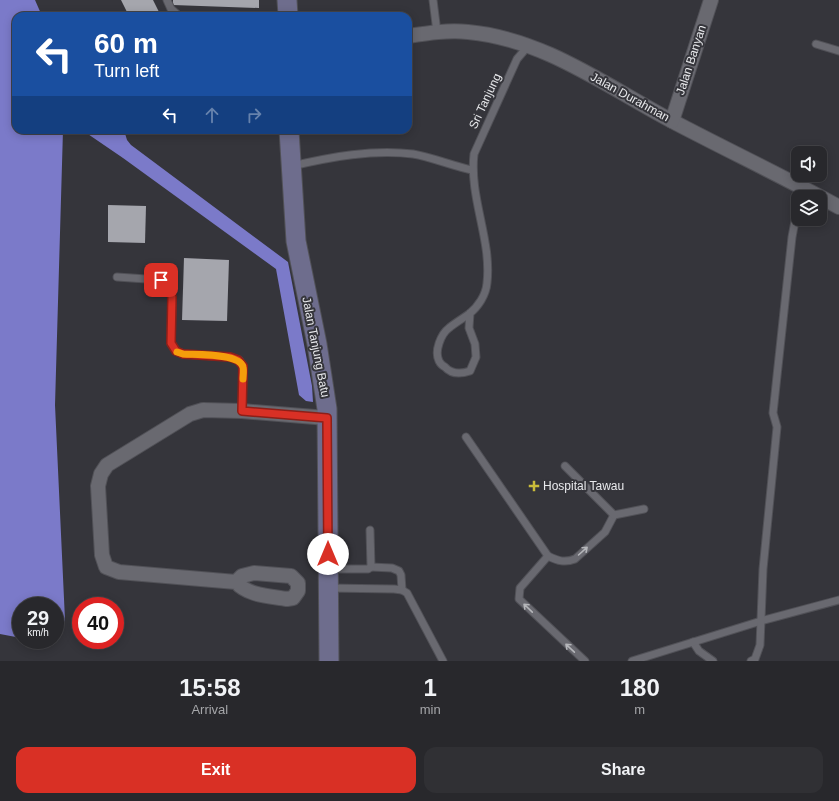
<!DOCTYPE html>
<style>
body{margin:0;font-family:Helvetica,sans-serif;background:#303034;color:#f1f3f6;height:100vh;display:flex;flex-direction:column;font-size:15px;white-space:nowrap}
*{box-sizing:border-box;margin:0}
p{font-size:13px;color:#a5a6a9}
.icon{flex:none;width:22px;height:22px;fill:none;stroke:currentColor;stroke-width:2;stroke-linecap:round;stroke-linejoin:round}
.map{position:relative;height:661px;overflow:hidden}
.panel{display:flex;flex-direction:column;background:#28282c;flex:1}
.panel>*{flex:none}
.guide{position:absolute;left:12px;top:12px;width:400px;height:122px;border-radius:12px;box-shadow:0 2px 10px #0003,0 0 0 1px #444448;background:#1a4fa0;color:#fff;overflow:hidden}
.controls{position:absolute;left:791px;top:146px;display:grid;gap:8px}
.controls a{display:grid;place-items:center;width:36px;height:36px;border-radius:8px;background:#28282c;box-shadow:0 2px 10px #0003,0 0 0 1px #444448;font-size:20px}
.speed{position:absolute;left:12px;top:597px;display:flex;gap:8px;font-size:20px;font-weight:700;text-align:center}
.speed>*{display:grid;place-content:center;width:52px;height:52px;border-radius:50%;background:#28282c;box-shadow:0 2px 10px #0003,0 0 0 1px #444448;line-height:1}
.speed small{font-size:10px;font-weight:400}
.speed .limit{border:6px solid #d22;background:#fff;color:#111}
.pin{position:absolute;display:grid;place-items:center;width:34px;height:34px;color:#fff;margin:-17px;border-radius:8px;box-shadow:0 2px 6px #0006}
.me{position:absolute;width:44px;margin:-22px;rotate:0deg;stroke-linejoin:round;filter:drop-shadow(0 0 3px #0008)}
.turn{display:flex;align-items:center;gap:14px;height:84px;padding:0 16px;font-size:18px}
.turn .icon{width:52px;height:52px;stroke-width:2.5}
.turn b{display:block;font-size:28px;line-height:34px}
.lanes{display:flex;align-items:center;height:38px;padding:0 16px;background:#0003;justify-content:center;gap:20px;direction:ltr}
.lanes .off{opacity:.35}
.eta{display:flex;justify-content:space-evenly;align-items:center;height:68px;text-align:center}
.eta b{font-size:24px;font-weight:800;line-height:28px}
.primary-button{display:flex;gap:8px;margin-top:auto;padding:8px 16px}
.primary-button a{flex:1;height:46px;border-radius:12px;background:#d93025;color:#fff;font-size:16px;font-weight:800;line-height:46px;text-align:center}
.primary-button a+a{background:#303034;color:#f1f3f6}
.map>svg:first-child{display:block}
.water{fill:#7b7ac9}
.building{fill:#a5a6ad}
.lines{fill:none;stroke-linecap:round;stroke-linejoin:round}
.lane-casing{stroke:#515157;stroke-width:9}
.street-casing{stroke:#515157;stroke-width:16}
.secondary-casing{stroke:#515157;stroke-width:21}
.lane{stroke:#696970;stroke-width:7}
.street{stroke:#696970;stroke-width:14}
.secondary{stroke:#6e6d8d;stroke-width:19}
.oneway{stroke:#b5b6ba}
.route-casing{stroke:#8d1f18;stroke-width:10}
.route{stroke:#d93025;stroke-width:7}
.slow{stroke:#f59e0b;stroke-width:7}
.poi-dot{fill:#c9bb3a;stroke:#35353b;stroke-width:1.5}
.labels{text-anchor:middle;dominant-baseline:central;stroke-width:4;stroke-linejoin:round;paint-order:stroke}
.street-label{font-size:12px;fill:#e8e9ec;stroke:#35353b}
.poi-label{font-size:12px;fill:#e8e9ec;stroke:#35353b;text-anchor:start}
</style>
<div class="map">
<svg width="839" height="661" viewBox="0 0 839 661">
<rect width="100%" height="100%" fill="#35353b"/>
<g class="water">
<path d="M0 0H35L42 16H16V130H63L55 405 65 620 61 629 55 635V606H21V638L0 634Z"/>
<path d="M82 130H124L127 140 131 145 288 262 312 386 313 402 306 401 299 395 276 269 123 158Z"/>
</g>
<g class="building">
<path d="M121 0H153L161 16H129Z"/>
<path d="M173 0H259V8L173 5Z"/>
<path d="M260 13V16H229V14Z"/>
<path d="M108 205 146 206 145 243 108 242Z"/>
<path d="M184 258 229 260 227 321 182 320Z"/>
</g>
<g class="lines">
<defs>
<g id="lane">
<path d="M167 0 171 9 179 16"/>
<path d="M433 0 437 32"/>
<path d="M816 44 839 51"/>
<path d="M292 166C331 157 373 149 413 154 431 157 453 166 472 170"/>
<path d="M117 277 161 280 169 288 172 297 171 343 176 351 183 354 230 357 239 360 243 366 242 411"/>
<path d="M470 313 469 328 475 344 476 357 470 371C461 374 452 375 445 367 443 366 440 363 439 361 434 351 441 334 449 328 455 323 462 319 469 314 478 307 486 295 487 283 492 240 469 198 474 154L517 59 529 45"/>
<path d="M466 437 548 556C558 561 565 563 575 559L605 532 614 515 644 509"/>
<path d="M565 466 614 515"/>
<path d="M548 556 520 588 519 599 585 661"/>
<path d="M371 567 392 568 399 571 401 575 402 590"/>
<path d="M329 569H368L371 567 370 530"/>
<path d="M328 588 394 589 402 590 407 593 443 661"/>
<path d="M693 642 699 651 713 661"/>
<path d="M632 661 761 621 839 600"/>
<path d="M751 661 755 659 760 645 763 569 777 427 773 413 792 237 798 205"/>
</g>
<g id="street">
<path d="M408 36C428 33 448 30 468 32 544 39 606 86 672 121 727 150 784 177 839 207"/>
<path d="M672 121 711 0"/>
<path d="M236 582 242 576 254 573 291 576 298 583V591L293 598 287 599C270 596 248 596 236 582L119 572 106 567 102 555 98 486 101 474 107 465 190 414 203 410 242 411 327 418"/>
</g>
<g id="secondary">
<path d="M287 0 288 16"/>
<path d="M289 130 296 241 317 344 327 409 329 661"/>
</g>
</defs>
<use href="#lane" class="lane-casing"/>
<use href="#street" class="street-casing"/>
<use href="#secondary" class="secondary-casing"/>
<use href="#lane" class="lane"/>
<use href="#street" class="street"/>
<use href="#secondary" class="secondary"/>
</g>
<defs><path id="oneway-shaft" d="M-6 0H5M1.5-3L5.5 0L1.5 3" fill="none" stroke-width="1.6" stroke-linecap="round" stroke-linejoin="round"/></defs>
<g class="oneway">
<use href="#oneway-shaft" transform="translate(583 551) rotate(-42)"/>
<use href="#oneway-shaft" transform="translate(528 608) rotate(-136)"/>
<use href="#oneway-shaft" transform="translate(570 648) rotate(-137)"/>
</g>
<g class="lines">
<defs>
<path id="route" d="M161 280 169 288 172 297 171 343 176 351 183 354 230 357 238 360 243 366 242 411 327 418 328 554"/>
</defs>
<use href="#route" class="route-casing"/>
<use href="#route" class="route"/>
<path class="slow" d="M177 352 183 354C196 355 239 353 243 367 244 370 243 376 243 379"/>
</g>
<path class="poi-dot" d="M532 480h4v4h4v4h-4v4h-4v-4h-4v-4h4z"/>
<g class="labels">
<g class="street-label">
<text transform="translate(691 60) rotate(-72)">Jalan Banyan</text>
<text transform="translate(630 97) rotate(29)">Jalan Durahman</text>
<text transform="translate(485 101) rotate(-65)">Sri Tanjung</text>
<text transform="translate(316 347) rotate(79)">Jalan Tanjung Batu</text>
</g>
<g class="poi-label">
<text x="543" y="486">Hospital Tawau</text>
</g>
</g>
</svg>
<div class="controls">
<a><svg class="icon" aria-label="sound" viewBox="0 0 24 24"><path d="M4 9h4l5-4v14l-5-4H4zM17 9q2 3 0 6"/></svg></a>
<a><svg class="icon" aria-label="layers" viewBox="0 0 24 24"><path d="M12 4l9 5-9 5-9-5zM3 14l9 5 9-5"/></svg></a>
</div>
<div class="speed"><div>29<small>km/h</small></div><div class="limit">40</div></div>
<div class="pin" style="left:161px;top:280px;background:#d93025"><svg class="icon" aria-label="arrive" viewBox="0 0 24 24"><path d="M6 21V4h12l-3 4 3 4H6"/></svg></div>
<svg class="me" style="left:328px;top:554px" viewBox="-20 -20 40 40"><circle r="19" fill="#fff"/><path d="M0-13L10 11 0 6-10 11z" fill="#d93025"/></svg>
<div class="guide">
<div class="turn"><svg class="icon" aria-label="left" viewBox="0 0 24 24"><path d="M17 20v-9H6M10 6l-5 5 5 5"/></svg><div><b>60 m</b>Turn left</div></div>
<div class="lanes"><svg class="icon" aria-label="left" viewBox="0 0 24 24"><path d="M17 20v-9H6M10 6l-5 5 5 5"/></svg><svg class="icon off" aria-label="ahead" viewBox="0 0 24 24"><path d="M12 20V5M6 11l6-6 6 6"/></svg><svg class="icon off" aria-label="right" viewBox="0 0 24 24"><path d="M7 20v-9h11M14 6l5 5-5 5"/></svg></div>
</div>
</div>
<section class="panel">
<div class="eta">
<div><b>15:58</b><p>Arrival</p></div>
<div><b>1</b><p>min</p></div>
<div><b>180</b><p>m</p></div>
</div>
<div class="primary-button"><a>Exit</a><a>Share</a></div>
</section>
